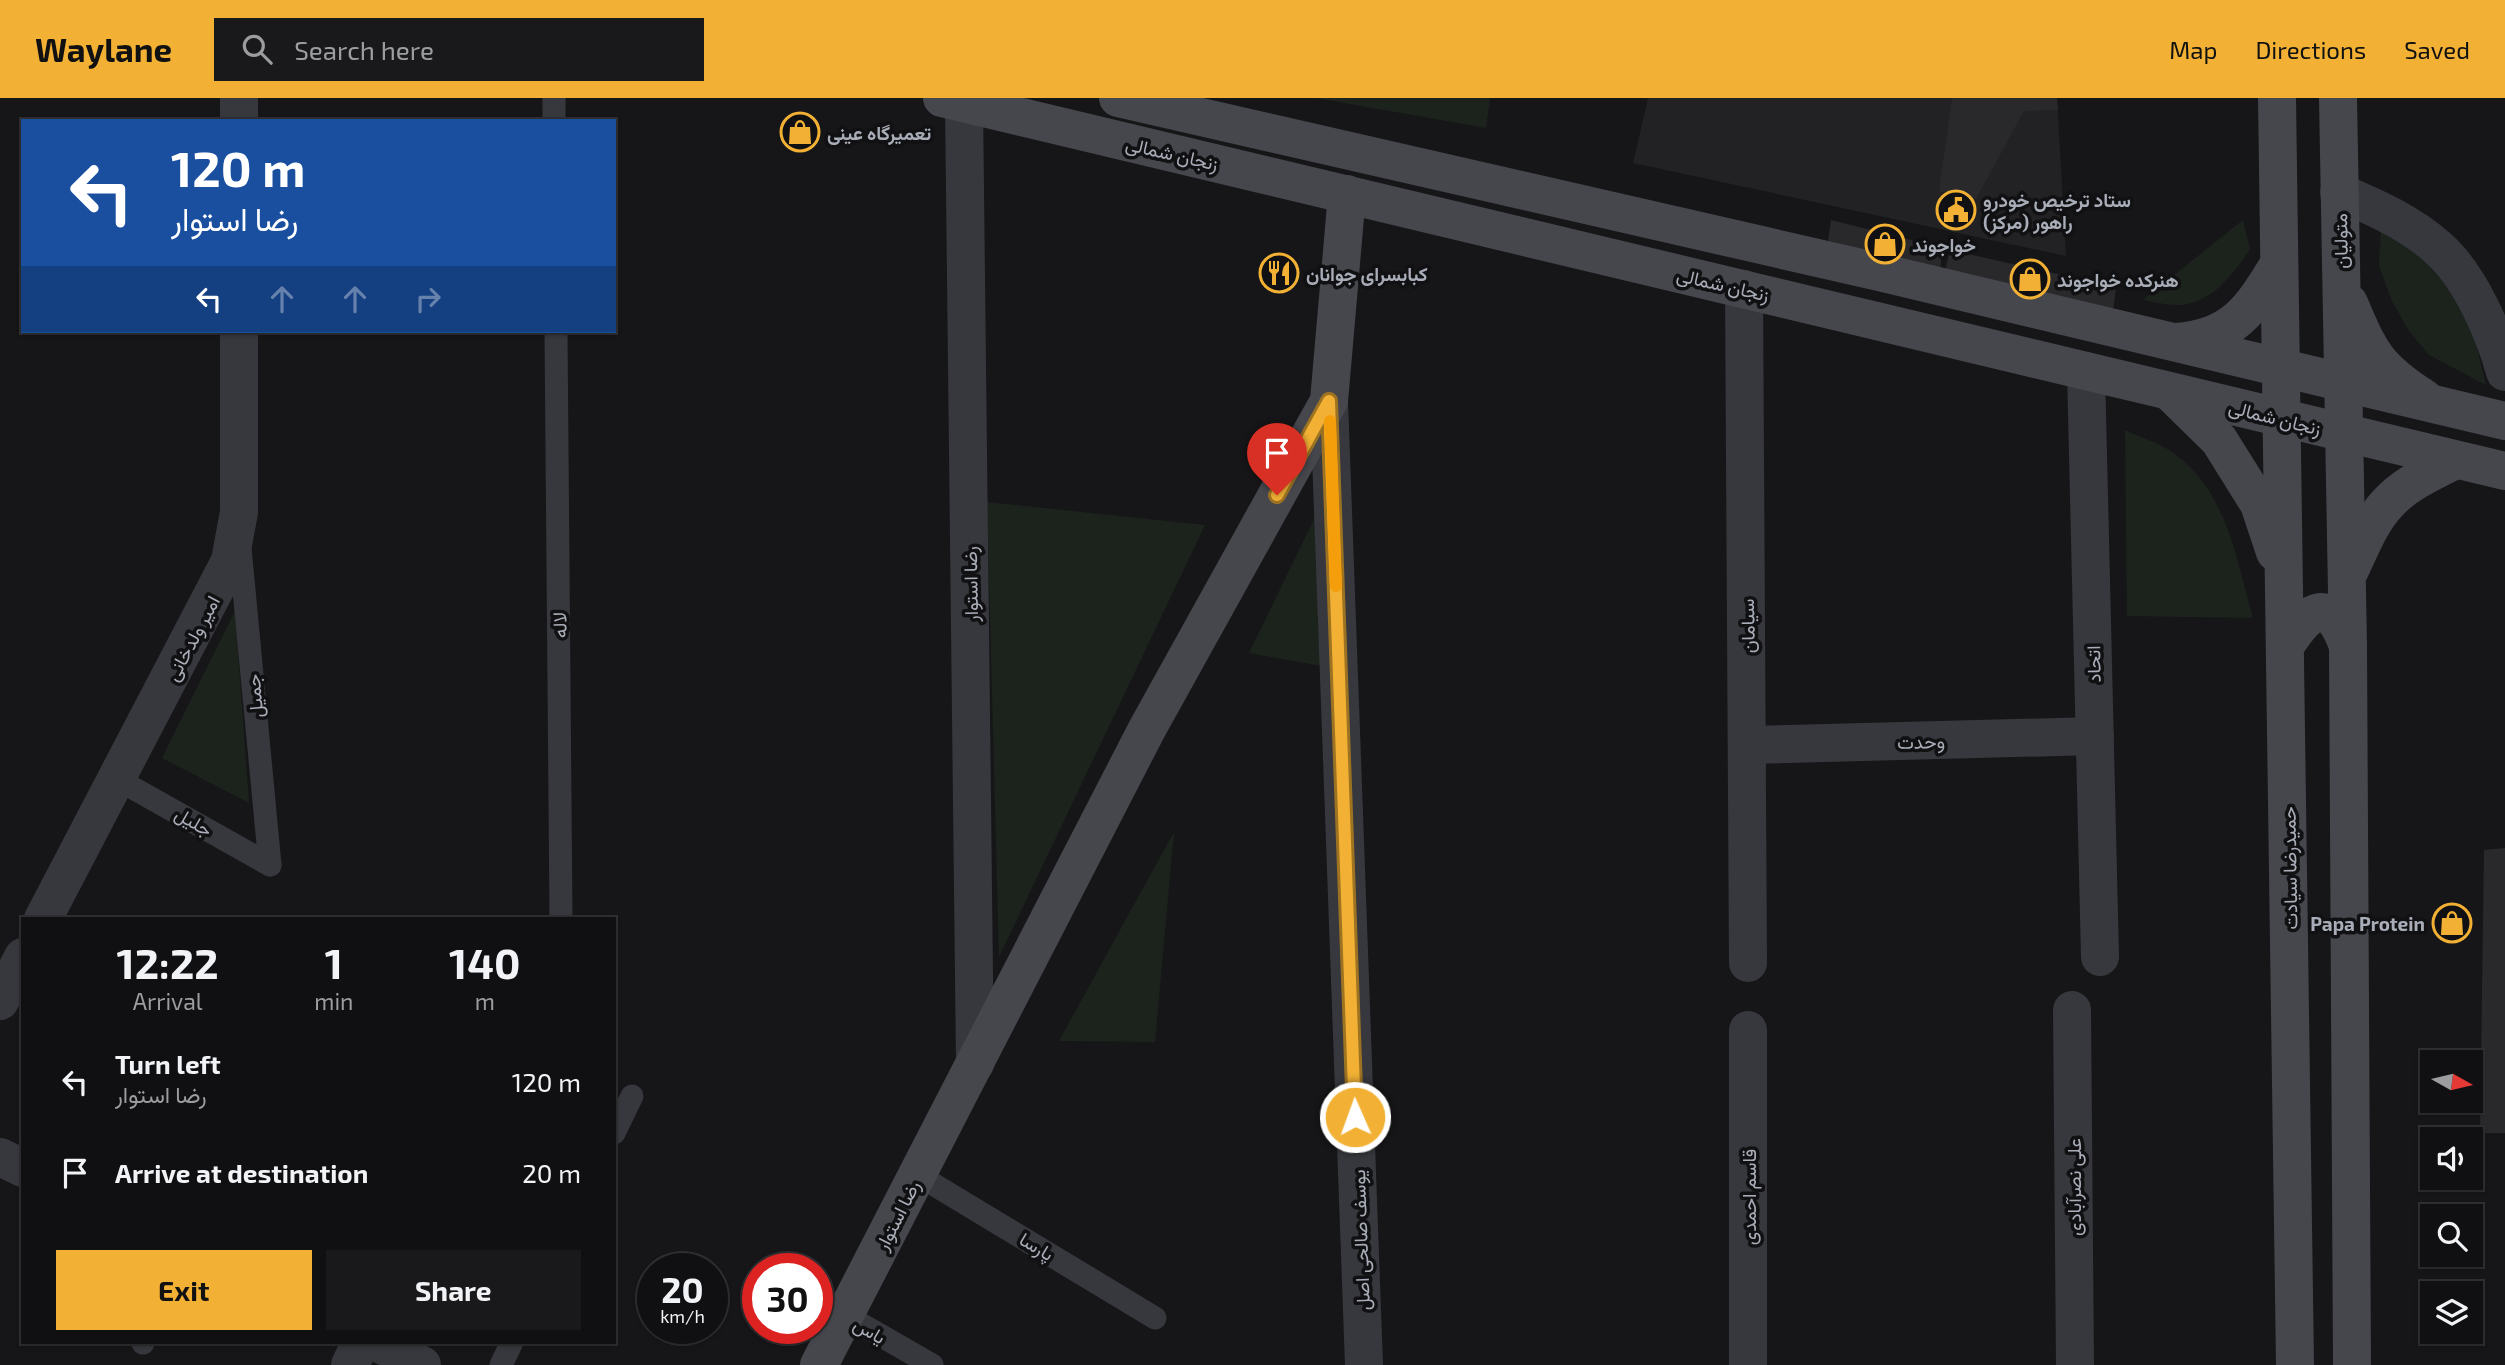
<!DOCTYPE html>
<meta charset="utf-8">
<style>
body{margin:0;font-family:"Exo 2",Vazirmatn,sans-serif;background:#19191b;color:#f1f3f6;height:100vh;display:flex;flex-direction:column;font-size:26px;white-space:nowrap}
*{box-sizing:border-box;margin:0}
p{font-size:23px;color:#9c9d9f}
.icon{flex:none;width:38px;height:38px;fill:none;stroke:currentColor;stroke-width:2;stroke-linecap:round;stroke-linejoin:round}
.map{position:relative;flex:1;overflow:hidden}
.side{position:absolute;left:21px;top:819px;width:595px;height:427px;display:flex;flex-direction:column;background:#101012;border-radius:0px;box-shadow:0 2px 5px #0004,0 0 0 2px #303032}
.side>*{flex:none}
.banner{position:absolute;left:21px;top:21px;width:595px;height:214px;border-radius:0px;box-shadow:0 2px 5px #0004,0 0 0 2px #303032;background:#1a4fa0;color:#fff;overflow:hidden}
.needle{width:46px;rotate:98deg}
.controls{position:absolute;left:2420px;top:952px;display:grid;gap:14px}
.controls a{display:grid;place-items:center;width:63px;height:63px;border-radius:0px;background:#101012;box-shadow:0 2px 5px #0004,0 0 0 2px #303032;font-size:35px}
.speed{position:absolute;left:637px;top:1155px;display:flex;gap:14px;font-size:35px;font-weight:700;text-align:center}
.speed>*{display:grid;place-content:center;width:91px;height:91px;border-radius:50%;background:#101012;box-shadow:0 2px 5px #0004,0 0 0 2px #303032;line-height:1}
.speed small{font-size:18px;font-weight:400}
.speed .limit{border:10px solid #d22;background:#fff;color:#111}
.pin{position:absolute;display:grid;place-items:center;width:60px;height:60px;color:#fff;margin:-72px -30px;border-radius:50% 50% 50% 0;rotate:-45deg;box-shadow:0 0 7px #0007}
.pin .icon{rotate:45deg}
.me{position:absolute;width:77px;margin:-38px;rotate:358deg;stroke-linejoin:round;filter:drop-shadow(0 0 5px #0008)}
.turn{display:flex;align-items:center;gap:24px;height:147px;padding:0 35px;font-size:32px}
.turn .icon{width:91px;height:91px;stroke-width:2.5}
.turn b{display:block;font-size:49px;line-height:60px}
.lanes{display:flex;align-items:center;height:66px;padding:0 35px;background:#0003;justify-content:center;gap:35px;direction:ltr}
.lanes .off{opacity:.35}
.eta{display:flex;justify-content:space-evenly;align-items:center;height:119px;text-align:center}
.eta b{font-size:42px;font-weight:700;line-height:49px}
.action{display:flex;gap:14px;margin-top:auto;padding:14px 35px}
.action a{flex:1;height:80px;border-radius:0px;background:#f2b134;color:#111;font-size:28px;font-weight:700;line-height:80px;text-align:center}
.action a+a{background:#19191b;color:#f1f3f6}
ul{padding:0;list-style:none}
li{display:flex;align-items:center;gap:21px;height:91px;padding:0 35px}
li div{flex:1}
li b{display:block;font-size:26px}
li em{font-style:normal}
header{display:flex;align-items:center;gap:42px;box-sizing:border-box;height:98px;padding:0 35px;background:#f2b134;color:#111}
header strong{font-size:33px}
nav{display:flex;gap:38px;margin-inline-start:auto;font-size:24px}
.search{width:490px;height:63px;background:#19191b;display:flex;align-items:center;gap:18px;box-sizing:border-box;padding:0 24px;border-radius:0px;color:#9c9d9f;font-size:26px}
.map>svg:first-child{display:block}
.built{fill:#222225}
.green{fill:#1c231d}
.building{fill:#29292c}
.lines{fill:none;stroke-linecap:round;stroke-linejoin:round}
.lane{stroke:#37383d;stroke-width:23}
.street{stroke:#37383d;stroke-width:38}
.secondary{stroke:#45474d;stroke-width:38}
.route-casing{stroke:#9d7322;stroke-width:18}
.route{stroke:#f2b134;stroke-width:12}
.slow{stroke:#f59e0b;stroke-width:12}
.labels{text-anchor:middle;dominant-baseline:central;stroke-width:7;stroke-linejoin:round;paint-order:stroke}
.poi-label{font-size:19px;font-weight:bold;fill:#a8adb8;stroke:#111113;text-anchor:start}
.street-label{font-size:19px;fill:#a8adb8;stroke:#111113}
</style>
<header>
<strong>Waylane</strong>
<div class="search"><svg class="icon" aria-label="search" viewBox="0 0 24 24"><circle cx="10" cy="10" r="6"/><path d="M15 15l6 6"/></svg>Search here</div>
<nav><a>Map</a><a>Directions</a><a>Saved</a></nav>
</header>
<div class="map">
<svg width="2505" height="1267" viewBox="0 0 2505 1267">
<rect width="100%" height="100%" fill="#161618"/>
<path class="built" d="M1648 0H2057L2066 158 1633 65Z"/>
<g class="green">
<path d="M1316 0H1490L1486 30Z"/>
<path d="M2243 122 2250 151C2234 176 2209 208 2177 207 2166 207 2154 204 2143 202Z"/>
<path d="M2381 130 2426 156 2472 229 2486 287 2429 257 2409 233 2392 203 2379 168Z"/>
<path d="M2125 332C2140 339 2156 344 2169 352 2226 388 2236 460 2253 520L2127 518Z"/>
<path d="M987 404 1205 427 999 859Z"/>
<path d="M1317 415 1327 569 1249 555Z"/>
<path d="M235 513 249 705 162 660Z"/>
<path d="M1174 734 1155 944 1059 943Z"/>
</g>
<g class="building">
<path d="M1952 0H2057L2058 12 2024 13 1976 101 1939 93Z"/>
<path d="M1831 122 1943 150 1940 172 1828 143Z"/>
<path d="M1950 152 2116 189 2113 213 1945 173Z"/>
<path d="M2505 750V1035H2480L2484 752Z"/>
</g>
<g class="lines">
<g class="lane">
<path d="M554 0V23"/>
<path d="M556 233 561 821"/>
<path d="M240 450 270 767"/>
<path d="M117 681 270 767"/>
<path d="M614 1035 632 998"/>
<path d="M918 1077 1155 1220"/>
<path d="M845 1217 932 1267"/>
<path d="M143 1245V1244"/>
<path d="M501 1267 512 1244"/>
</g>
<g class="street">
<path d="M964 5 975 966"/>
<path d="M239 23V0"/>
<path d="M2339 94C2374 109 2409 124 2438 150 2470 178 2494 234 2505 274"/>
<path d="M1744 191 1748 865"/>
<path d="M2086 273 2100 859"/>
<path d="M1329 303 1364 1267"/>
<path d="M1748 647 2095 638"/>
<path d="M43 821 230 463 239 414V233"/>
<path d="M0 903 23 859"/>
<path d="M2072 912 2075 1267"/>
<path d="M0 1059 23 1070"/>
<path d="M376 1244 422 1267"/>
<path d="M350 1267 361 1244"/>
<path d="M1748 1267V932"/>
</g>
<g class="secondary">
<path d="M942 0 2505 373"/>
<path d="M1118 0 1879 174 2505 323"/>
<path d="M2277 0 2295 1267"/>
<path d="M2338 0 2348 548 2352 1267"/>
<path d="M2349 205C2370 255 2377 270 2424 300"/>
<path d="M2176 244C2233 240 2251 212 2279 166"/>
<path d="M2170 294 2219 342 2259 406 2275 454"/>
<path d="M2350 472C2361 449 2371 422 2389 404 2406 385 2433 374 2455 362"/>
<path d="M2286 547C2311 508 2330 498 2348 548"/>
<path d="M819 1267 1147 631 1329 303 1347 96"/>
</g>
</g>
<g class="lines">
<defs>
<path id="route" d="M1277 397 1329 303 1355 1019"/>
</defs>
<use href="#route" class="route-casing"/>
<use href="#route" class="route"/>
<path class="slow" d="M1330 323 1336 488"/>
</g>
<defs>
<symbol id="shop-ring" viewBox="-11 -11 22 22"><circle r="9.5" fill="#111113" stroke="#f2b134" stroke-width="1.5"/><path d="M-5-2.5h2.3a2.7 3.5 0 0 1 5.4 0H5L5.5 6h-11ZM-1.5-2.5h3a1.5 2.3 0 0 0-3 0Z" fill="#f2b134"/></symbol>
<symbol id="civic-ring" viewBox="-11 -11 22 22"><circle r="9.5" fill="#111113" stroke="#f2b134" stroke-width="1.5"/><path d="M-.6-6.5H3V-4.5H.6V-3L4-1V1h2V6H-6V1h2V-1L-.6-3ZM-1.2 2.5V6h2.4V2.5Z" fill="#f2b134"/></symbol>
<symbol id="restaurant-ring" viewBox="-11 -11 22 22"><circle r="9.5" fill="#111113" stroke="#f2b134" stroke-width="1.5"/><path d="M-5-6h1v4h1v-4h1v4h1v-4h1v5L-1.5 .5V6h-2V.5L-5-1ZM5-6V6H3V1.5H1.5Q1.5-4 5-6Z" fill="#f2b134"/></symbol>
</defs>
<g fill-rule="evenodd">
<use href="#shop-ring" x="778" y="12" width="44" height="44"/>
<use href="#civic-ring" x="1934" y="90" width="44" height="44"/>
<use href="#shop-ring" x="1863" y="124" width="44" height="44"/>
<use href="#restaurant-ring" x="1257" y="153" width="44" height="44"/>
<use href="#shop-ring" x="2008" y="159" width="44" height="44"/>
<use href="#shop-ring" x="2430" y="803" width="44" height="44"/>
</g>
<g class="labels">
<g class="poi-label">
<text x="827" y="34">تعمیرگاه عینی</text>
<text x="1983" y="101">ستاد ترخیص خودرو<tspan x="1983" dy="22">راهور (مرکز)</tspan></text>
<text x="1912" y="146">خواجوند</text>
<text x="1306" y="175">کبابسرای جوانان</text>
<text x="2057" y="181">هنرکده خواجوند</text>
<text x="2425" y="825" text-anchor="end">Papa Protein</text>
</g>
<g class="street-label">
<text transform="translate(1172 55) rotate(13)">زنجان شمالی</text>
<text transform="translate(2340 143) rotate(-91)">متولیان</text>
<text transform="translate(1723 186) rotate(13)">زنجان شمالی</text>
<text transform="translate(2275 319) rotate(14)">زنجان شمالی</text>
<text transform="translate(970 486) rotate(-91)">رضا استوار</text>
<text transform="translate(559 527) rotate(-91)">لاله</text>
<text transform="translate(1747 528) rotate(-91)">سیامان</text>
<text transform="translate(192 540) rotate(-62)">امیر ولدخانی</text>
<text transform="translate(2093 566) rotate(-91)">اتحاد</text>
<text transform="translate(254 598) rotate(-95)">جمیل</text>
<text transform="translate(1921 643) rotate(-1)">وحدت</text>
<text transform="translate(194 723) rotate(30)">جلیل</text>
<text transform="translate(2289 770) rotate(-91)">حمیدرضا سیادت</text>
<text transform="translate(2073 1089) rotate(-90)">علی نصرآبادی</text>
<text transform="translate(1748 1099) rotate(-90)">قاسم احمدی</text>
<text transform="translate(897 1117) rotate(-63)">رضا استوار</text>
<text transform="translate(1360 1142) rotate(-92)">یوسف صالحی اصل</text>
<text transform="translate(1037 1148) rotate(31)">پارسا</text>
<text transform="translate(870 1232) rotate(30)">یاس</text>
</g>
</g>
</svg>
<div class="controls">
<a><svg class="needle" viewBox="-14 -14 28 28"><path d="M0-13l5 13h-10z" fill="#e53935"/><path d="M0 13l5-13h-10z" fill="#9c9d9f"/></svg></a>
<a><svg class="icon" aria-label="sound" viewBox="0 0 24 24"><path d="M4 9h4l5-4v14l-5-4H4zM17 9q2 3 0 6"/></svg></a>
<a><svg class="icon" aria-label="search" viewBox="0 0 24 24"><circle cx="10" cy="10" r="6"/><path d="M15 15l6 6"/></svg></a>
<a><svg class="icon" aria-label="layers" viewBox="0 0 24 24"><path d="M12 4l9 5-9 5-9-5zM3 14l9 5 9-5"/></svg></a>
</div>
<div class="speed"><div>20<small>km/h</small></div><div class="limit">30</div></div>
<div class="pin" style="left:1277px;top:397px;background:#d93025"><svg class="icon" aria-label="arrive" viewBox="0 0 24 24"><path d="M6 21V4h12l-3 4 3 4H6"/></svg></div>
<svg class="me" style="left:1355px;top:1019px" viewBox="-20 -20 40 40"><circle r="17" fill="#f2b134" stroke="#fff" stroke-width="3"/><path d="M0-11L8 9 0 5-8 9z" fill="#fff"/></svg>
<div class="banner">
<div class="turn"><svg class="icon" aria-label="left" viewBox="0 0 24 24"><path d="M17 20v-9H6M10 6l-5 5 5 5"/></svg><div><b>120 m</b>رضا استوار</div></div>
<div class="lanes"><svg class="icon" aria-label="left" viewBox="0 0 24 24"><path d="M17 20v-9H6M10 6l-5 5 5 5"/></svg><svg class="icon off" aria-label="ahead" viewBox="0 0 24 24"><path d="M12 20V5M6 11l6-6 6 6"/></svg><svg class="icon off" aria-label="ahead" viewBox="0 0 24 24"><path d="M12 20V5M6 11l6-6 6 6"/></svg><svg class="icon off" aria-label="right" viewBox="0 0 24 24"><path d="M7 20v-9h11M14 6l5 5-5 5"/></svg></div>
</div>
<section class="side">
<div class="eta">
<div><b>12:22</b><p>Arrival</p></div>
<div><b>1</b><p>min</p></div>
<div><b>140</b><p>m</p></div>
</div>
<ul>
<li><svg class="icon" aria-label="left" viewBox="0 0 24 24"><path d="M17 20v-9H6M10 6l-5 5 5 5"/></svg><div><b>Turn left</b><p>رضا استوار</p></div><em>120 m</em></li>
<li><svg class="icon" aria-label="arrive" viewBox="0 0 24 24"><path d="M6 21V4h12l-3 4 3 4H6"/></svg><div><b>Arrive at destination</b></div><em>20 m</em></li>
</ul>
<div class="action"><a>Exit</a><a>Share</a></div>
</section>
</div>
